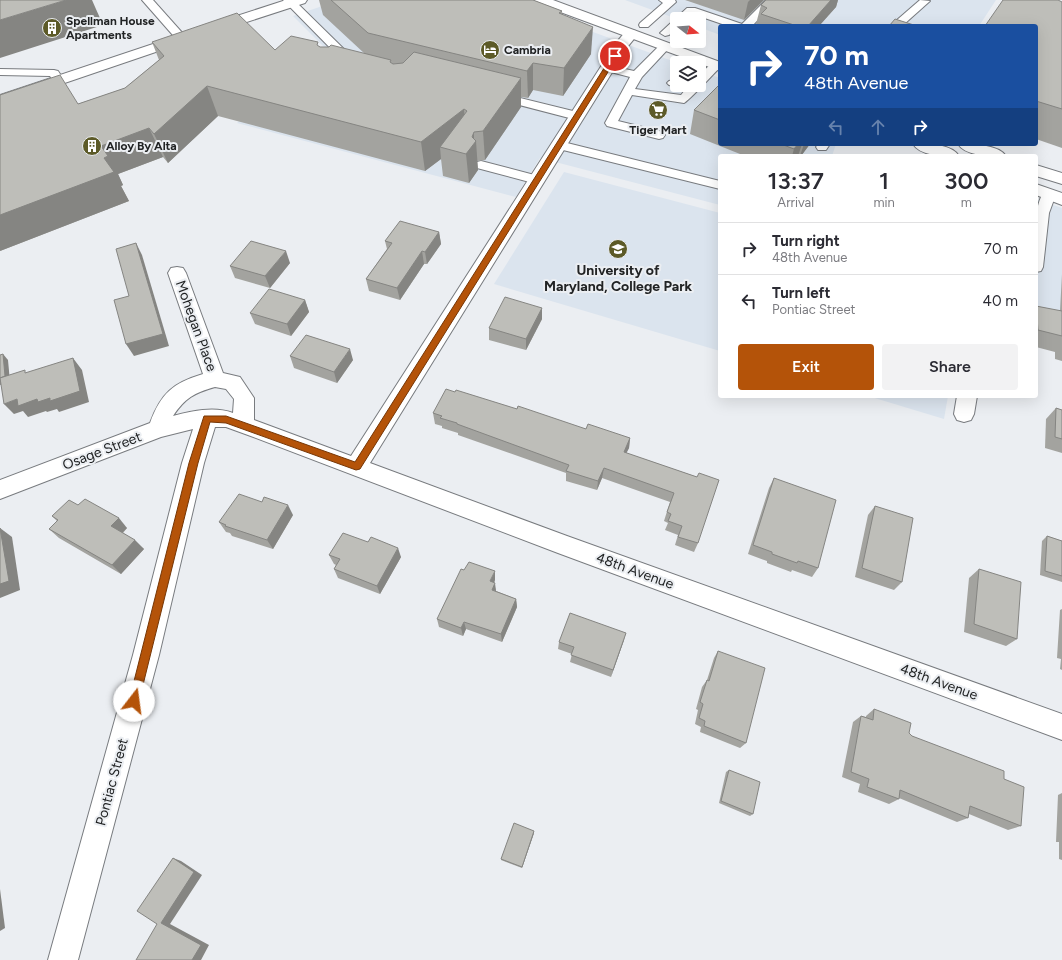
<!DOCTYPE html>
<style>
body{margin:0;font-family:Figtree,sans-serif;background:#f2f2f3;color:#2b2b33;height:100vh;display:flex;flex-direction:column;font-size:15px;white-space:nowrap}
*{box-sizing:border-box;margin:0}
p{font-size:13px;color:#7c7c81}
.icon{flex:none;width:22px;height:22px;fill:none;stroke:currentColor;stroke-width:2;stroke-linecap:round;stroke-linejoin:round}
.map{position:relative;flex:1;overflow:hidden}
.details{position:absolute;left:718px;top:154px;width:320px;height:244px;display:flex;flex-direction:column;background:#fff;border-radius:4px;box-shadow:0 4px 16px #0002}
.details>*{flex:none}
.top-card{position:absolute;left:718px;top:24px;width:320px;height:122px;border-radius:4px;box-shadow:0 4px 16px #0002;background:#1a4fa0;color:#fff;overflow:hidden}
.needle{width:26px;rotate:107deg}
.fabs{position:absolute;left:670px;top:12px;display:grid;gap:8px}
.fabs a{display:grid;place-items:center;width:36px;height:36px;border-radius:4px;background:#fff;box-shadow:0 4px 16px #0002;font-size:20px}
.pin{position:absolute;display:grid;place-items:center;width:34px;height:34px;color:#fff;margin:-17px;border:2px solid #fff;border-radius:50%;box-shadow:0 1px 4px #0007}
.me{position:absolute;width:44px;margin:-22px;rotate:15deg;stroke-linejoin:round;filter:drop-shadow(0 0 3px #0008)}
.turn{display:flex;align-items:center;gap:14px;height:84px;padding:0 20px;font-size:18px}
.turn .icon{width:52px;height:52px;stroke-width:2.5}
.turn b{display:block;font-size:28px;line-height:34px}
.lanes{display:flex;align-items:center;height:38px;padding:0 20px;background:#0003;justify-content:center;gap:20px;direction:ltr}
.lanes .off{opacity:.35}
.eta{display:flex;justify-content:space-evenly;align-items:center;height:68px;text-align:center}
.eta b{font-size:24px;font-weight:600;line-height:28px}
.button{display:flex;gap:8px;margin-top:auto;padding:8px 20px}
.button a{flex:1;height:46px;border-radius:4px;background:#b45309;color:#fff;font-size:16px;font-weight:600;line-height:46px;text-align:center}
.button a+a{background:#f2f2f3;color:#2b2b33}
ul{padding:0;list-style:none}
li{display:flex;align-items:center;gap:12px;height:52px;padding:0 20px;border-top:1px solid #e1e1e2}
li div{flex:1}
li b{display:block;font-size:15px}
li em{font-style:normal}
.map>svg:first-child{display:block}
.built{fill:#dbe4ee}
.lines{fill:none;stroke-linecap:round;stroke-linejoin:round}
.service-casing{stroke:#787b7f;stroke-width:2}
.minor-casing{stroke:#787b7f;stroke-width:2}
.primary-casing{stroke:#787b7f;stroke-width:2}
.service{fill:#fff;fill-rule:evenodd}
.minor{fill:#fff;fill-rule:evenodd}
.primary{fill:#fff;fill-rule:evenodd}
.wall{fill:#a3a39f}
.shaded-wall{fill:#858582}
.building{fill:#bebeb9;stroke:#858582}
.route{fill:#b45309;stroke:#753606}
.labels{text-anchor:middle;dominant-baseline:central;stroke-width:4;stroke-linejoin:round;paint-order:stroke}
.far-poi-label{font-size:12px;font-weight:bold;fill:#212324;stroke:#ebeef2;text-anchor:start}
.poi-label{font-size:14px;font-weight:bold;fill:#212324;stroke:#ebeef2}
.street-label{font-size:14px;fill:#212324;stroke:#ebeef2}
</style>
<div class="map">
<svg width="1062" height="960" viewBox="0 0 1062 960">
<rect width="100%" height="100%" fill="#ebeef2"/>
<g class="built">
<path d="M340 0H505L678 63 677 85H699V71L720 78V144H836L832 156H720V205L540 158 516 197 237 123 298 62 331 54 293 16Z"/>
<path d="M625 0H996L979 26H720V35L699 27V19H677Z"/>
<path d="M564 172 720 213V351L494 284Z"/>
<path d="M1036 199 1062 208V313L1036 306Z"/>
<path d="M868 396H948L944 419Z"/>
</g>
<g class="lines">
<defs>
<g id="service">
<path d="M142 0H153L186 37 187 39 186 41H178Z"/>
<path d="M283 0H294L350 55 356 57 358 59 356 61 352 62 342 60Z"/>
<path d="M659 0H675L676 2 648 27H640L639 25 640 23 663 3Z"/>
<path d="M766 0H777L752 26H728L693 14 687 19H677V28L669 35 665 36 660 33 687 8H695L742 24Z"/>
<path d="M920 0 930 1 902 26H890Z"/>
<path d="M664 44 670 47 642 77 635 89 681 95 689 85H699V75L711 64H719L720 67C716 72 687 102 684 103L632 95 618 121 663 132 665 135 663 138 659 139 607 126 605 123 630 77 603 70 601 68 603 66 607 65 634 71 660 45Z"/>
<path d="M0 69 54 70 58 71 64 80 62 82H54L50 76 0 75Z"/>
<path d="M673 80 677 81V85H682L681 86 677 87 669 85 667 83 669 81Z"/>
<path d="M500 93 581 113 583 116 581 119 577 120 496 99 494 97 496 95Z"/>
<path d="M559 141 720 181V189L555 148 553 145 555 142Z"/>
<path d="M818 144H830L826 150H818L816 147Z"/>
<path d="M481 161 542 177 543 180 542 183 537 184 477 168 475 165 477 162Z"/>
<path d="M1049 190 1054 191 1056 194 1049 213 1043 267 1041 271 1036 272C1036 247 1031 212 1044 191Z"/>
</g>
<g id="minor">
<path d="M286 0H307L305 3 219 31 214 32 209 31 207 28 209 25Z"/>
<path d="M631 30 636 31 638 34 629 45 370 463 567 536 1062 714V740L558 553 248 435 226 427H215L204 463 159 655 78 960H48L133 655 182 463 193 429 161 437 0 499V480L150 423C161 393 173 383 203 374L168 273 171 268 177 267 183 268 186 273 223 373 240 377 254 398V420L351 456 616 43 626 31ZM215 387 226 389 234 399 233 413C214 406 192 411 173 416 185 398 194 393 215 387Z"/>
<path d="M183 34 188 35 190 38 188 41 0 105V95Z"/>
<path d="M957 396H977L974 414 971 420 964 422 957 420 954 414Z"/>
</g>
<g id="primary">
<path d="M534 0H553L720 62V71L536 3Z"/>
<path d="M913 144C926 144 951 143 959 156 946 156 921 157 913 144Z"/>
<path d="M958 144C971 144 998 144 1006 156 993 156 966 157 958 144Z"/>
<path d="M1036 165 1062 173V184L1036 176Z"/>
<path d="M1036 184 1062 193V205L1036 195Z"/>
</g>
</defs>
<use href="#service" class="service-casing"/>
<use href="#minor" class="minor-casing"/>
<use href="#primary" class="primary-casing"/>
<use href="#service" class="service"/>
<use href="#minor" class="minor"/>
<use href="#primary" class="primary"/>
</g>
<g class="wall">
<path d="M319 0H533L562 11V14L591 54 563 96 533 90 528 98 521 97V107L485 160 477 161 478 170 469 183 443 176 441 159 425 171 218 116 168 163 163 157 118 174 123 185 121 186 129 201 0 251 78 104 125 88 159 60 152 42 275 50 319 46 320 47 365 54 323 15Z"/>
<path d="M685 0H764L744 20Z"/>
<path d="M766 0H838L836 7 819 26H758V24H756L761 5Z"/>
<path d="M1062 2V148L1036 139V26Z"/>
<path d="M720 84V144H810L801 156H745L690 134 694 110Z"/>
<path d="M439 232 441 244 427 264H424L400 300 369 291 366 279 387 249 385 241Z"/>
<path d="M290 263 270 288 235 278 230 266Z"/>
<path d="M1062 274V361L1055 359V352L1036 347V306L1060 311Z"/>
<path d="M305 300 309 312 291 336 255 324 250 313Z"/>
<path d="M542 308V319L526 350 489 340V328Z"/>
<path d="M290 356 353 360 337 383 294 368Z"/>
<path d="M898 396H908L906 398Z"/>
<path d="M1056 408 1062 410V453L1045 448 1046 419Z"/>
<path d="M433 413 586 429 630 438 629 448 626 453 697 477 698 543 694 552 675 545 678 535 665 530 668 523 664 521 670 502 602 478 597 490 566 481V473L458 435V433L442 428V426L435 424Z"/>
<path d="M774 478 818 568 812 577 792 570 791 572 767 563V561L748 554 769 488Z"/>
<path d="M78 505 127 528 123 533 144 549 121 574 59 538 49 529 57 521 52 516Z"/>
<path d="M875 506 902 582 894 590 855 577 868 515Z"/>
<path d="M293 515 273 549 232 536 230 533 226 532 219 522Z"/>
<path d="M1047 536 1062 541V582L1040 575 1042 541Z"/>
<path d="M368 542 401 557 380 594 338 578 334 569 336 565 334 564 329 555Z"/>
<path d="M979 569 1017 639 1006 646 964 632 969 578Z"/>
<path d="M495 580 494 583 496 591 516 599 517 607 502 642 466 629 463 636 439 627 437 619Z"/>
<path d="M1062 609V670L1060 669 1061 659 1057 658 1060 610Z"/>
<path d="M624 640 611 677 570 662 572 654 558 649 559 642Z"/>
<path d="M718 651 746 743 740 748 700 732 701 727 695 724 698 710 696 709 702 687 707 680 714 658Z"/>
<path d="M874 709 909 733 912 736 1004 779 1021 826 1008 830 969 814 968 818 957 822 899 798V799L889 804 858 792 860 784 842 777 853 722 861 716 866 717V716Z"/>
<path d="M729 770 753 814 750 816 719 803 726 772Z"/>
<path d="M1062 793V860L1059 859V842H1056L1058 795Z"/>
<path d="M534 833 522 868 501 860V859Z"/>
</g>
<g class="shaded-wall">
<path d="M66 0H92L103 25 0 58V20Z"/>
<path d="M750 0H764L744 20 748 2Z"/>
<path d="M831 0H838L836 7 819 26H808Z"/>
<path d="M593 27 591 54 563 96 564 68Z"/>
<path d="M533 63V90L528 98 527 71Z"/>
<path d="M521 78V107L485 160 483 131Z"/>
<path d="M207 86 218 116 168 163 154 134Z"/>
<path d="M464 109 466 138 440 147 441 159 425 171 421 142Z"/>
<path d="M149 128 163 157 118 174 123 185 121 186 129 201 0 251V215L104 158 101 146Z"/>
<path d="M474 132V143L476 141 478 170 469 183 466 154Z"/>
<path d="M798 144H802L798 156H792L794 149Z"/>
<path d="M804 144H810L801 156H800Z"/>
<path d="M439 232 441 244 427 264 425 252Z"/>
<path d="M136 243 142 255 169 346 134 356 126 344Z"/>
<path d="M286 251 290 263 270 288 265 276Z"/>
<path d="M422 251 424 264 400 300 397 288Z"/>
<path d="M305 300 309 312 291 336 287 324Z"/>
<path d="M542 308V319L526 350V339Z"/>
<path d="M350 349 353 360 337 383 334 372Z"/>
<path d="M3 354 8 360 10 382 0 385V378Z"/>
<path d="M73 358 82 370 89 402 59 412 57 409 47 412 46 411 28 417 23 411 14 414 4 404 17 399Z"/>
<path d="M630 438 629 448 622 462 624 452Z"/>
<path d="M604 468 602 478 597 490 598 481Z"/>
<path d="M288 505 293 515 273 549 267 540Z"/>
<path d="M119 518 127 528 120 535 111 526Z"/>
<path d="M0 528 12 537 20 590 0 598Z"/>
<path d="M135 540 144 549 121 574 112 565Z"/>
<path d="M398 548 401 557 380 594 377 586Z"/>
<path d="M495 571V580L491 590 490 581Z"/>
<path d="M495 583 496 591 492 590Z"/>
<path d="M516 599 517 607 502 642 501 634Z"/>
<path d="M464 622 466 629 463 636 461 628Z"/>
<path d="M626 633 624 640 611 677 613 670Z"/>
<path d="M534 831V833L522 868V867Z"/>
<path d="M173 858 181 861 202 875 170 924 209 945 201 960H192L161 923Z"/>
<path d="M0 889 5 928 0 931Z"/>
</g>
<g class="building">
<path d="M0 0H66L0 20Z"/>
<path d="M331 0H533L562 11 559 13 593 27 564 68 533 63 527 71 368 33Z"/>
<path d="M766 0H831L808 26H797L761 14 767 8 761 5Z"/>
<path d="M1003 0H1058L1062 2V109L1036 101V26H985Z"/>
<path d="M237 13 275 50 291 36 318 42 317 45 320 47H329L331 45 391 60 390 62 393 64 403 63 414 52 521 78 483 131 474 132 472 137 476 141 466 154 440 147 467 111 464 109 421 142 207 86 154 134 149 128 101 146 108 156 104 158 114 172 0 215V95L60 75 78 104 125 88 164 56 152 42Z"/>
<path d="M895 19 917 26H889Z"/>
<path d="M720 84V120L694 110Z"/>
<path d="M781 144H798L794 149Z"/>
<path d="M400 221 439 232 425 252 422 251 397 288 366 279 392 243 385 241Z"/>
<path d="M251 241 286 251 265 276 230 266Z"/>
<path d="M136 243 163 334 126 344 114 300 129 296 116 249Z"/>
<path d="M269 289 305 300 287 324 250 313Z"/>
<path d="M505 297 542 308 526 339 489 328Z"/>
<path d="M1036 306 1062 311V336L1038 330Z"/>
<path d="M306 335 350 349 334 372 290 356Z"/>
<path d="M3 354 5 376 0 378V355Z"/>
<path d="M73 358 80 391 50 401V398L38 402 37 399 18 406 17 399 4 404 0 378 25 370V373Z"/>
<path d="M446 389 455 392 456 390 517 409 518 406 586 429 588 424 630 438 624 452 697 477 699 473 719 480 698 543 678 537 682 526 668 521 671 514 667 512 674 493 604 468 598 481 566 471 569 465 457 424V423L440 418 442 416 433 413Z"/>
<path d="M1056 408 1062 410V439L1055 437Z"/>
<path d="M774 478 836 500 818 568 798 561 797 563 772 554V552L753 545Z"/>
<path d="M239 494 262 502 264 497 288 505 267 540 225 526 226 525 219 522Z"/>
<path d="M85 499 119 518 111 526 135 540 112 565 49 529 58 520 52 516 69 500 78 505Z"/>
<path d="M875 506 913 518 902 582 862 568Z"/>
<path d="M0 528 9 581 0 584Z"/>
<path d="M343 533 368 542 371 537 398 548 377 586 334 569 340 559 329 555Z"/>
<path d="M1047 536 1062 541V576L1045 571Z"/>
<path d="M469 562 495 571 490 581 495 583 492 590 516 599 501 634 464 622 461 628 437 619 461 569 464 570Z"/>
<path d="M979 569 1021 582 1017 639 974 624Z"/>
<path d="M570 613 626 633 613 670 571 655 574 647 559 642Z"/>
<path d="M718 651 765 668 746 743 704 726 705 721 699 718 703 704 700 702 707 680 709 681Z"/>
<path d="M874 709 911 723 909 733 912 736 1004 771V779L1024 787 1021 826 970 806 968 818 900 790 899 799 867 787 869 779 851 772 861 716 873 720Z"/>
<path d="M729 770 760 782 753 814 721 801Z"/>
<path d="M514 823 534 831 522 867 501 859Z"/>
<path d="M173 858 194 872 161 923 201 945 192 960H136L157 924 137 911Z"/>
</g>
<path class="route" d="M613 54 618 56 360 469 356 470 226 423 210 422 198 463 139 701 138 704 134 706 130 704 129 701 189 463 204 416H226L355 462Z"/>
<defs>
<symbol id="building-disc" viewBox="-11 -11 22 22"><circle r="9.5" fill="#5c5a27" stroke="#ebeef2"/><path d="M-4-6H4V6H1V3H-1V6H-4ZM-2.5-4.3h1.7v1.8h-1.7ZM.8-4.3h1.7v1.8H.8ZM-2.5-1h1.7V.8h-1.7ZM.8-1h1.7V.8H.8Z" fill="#fff"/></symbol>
<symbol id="hotel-disc" viewBox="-11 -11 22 22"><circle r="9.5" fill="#5c5a27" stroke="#ebeef2"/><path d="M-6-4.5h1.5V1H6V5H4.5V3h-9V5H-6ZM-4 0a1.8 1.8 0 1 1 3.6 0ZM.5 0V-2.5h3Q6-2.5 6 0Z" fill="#fff"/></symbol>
<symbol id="supermarket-disc" viewBox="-11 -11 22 22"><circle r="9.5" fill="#5c5a27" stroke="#ebeef2"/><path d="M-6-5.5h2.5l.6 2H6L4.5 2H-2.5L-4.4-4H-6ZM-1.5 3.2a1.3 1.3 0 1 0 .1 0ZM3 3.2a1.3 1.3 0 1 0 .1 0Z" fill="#fff"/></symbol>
<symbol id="university-disc" viewBox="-11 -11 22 22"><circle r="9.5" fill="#5c5a27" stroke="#ebeef2"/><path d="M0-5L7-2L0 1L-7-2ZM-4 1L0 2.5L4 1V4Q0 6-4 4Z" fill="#fff"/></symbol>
</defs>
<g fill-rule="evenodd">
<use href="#building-disc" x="41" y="17" width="22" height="22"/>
<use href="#hotel-disc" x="479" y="39" width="22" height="22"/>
<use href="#supermarket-disc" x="647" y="99" width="22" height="22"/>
<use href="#building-disc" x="81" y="135" width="22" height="22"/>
<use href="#university-disc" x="607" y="238" width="22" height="22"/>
</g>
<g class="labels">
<g class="far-poi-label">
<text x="66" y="21">Spellman House<tspan x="66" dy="14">Apartments</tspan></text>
<text x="504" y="50">Cambria</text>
<text x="658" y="130" text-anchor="middle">Tiger Mart</text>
<text x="106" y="146">Alloy By Alta</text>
</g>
<g class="poi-label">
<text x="618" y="270">University of<tspan x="618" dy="16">Maryland, College Park</tspan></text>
</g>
<g class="street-label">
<text transform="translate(196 326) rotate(70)">Mohegan Place</text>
<text transform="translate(102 451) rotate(-21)">Osage Street</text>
<text transform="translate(635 571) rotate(20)">48th Avenue</text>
<text transform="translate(939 682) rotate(20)">48th Avenue</text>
<text transform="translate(112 782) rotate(-75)">Pontiac Street</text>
</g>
</g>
</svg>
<div class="fabs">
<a><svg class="needle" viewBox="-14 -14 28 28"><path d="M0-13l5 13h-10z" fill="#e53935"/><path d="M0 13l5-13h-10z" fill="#7c7c81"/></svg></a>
<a><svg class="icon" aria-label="layers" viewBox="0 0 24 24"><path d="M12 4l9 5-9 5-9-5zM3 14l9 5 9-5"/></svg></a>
</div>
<div class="pin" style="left:615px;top:56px;background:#d93025"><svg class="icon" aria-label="arrive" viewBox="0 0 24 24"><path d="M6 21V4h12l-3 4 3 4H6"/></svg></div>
<svg class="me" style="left:134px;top:701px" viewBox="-20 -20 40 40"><circle r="19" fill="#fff"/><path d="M0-13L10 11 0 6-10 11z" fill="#b45309"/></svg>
<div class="top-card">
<div class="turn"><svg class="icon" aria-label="right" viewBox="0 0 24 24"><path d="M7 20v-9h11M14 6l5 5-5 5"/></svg><div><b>70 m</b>48th Avenue</div></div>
<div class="lanes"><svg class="icon off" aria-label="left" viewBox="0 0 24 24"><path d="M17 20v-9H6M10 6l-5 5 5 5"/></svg><svg class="icon off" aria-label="ahead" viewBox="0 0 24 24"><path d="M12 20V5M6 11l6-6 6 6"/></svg><svg class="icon" aria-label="right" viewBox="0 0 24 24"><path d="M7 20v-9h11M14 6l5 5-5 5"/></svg></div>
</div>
<section class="details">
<div class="eta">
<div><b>13:37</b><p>Arrival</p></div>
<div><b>1</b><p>min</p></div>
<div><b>300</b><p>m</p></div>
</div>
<ul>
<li><svg class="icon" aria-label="right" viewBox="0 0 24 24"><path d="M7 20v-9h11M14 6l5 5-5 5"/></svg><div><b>Turn right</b><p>48th Avenue</p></div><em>70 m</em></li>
<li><svg class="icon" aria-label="left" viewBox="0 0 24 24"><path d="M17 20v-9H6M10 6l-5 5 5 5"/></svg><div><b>Turn left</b><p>Pontiac Street</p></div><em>40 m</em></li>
</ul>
<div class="button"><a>Exit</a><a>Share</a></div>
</section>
</div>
